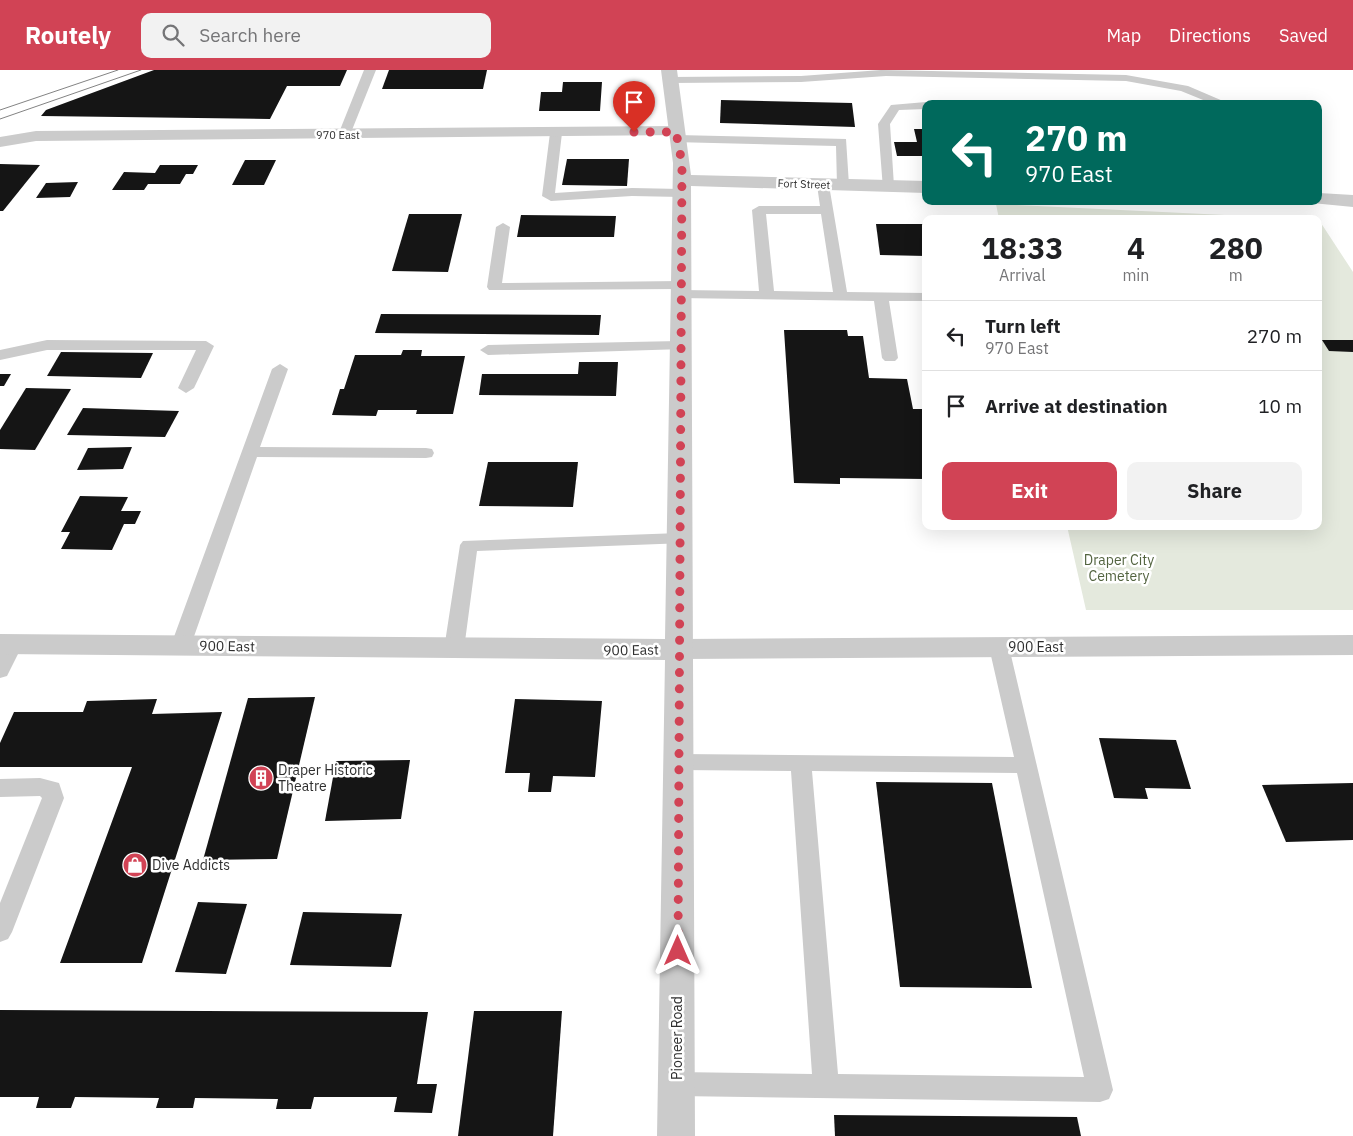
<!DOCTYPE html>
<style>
body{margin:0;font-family:"IBM Plex Sans",sans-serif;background:#f2f2f2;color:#202124;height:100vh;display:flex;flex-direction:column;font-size:19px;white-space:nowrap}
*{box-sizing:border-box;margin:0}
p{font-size:16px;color:#757577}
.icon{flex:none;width:28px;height:28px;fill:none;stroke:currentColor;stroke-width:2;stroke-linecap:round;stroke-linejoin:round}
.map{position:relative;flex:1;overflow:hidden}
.sheet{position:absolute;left:922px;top:145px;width:400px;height:315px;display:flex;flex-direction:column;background:#fff;border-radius:10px;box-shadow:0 5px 20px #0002}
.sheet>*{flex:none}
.hud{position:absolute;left:922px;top:30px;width:400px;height:105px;border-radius:10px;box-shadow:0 5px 20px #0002;background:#00695c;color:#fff;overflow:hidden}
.pin{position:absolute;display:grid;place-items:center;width:42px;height:42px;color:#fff;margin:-51px -21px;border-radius:50% 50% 50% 0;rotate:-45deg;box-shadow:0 0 5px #0007}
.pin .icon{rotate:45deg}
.me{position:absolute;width:55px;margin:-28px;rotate:0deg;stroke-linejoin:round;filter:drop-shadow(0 0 4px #0008)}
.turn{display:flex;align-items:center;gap:18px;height:105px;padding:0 20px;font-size:22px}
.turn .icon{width:65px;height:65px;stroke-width:2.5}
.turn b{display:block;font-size:35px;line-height:42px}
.eta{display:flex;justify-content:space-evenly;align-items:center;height:85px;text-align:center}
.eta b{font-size:30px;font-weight:700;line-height:35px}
.cta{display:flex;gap:10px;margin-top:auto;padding:10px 20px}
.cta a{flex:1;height:58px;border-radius:10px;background:#d14355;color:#fff;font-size:20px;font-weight:700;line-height:58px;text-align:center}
.cta a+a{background:#f2f2f2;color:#202124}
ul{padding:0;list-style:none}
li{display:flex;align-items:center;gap:15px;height:70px;padding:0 20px;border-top:1px solid #e0e0e0}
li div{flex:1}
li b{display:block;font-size:19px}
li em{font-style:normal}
header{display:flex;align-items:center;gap:30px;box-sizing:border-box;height:70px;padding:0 25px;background:#d14355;color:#fff}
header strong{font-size:24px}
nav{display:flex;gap:28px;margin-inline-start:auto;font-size:18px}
.search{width:350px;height:45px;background:#f2f2f2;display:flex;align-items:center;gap:12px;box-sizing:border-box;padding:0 18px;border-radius:10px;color:#757577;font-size:19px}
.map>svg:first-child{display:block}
.green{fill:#e4e9dd}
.building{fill:#151515}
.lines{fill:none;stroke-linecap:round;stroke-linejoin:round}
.service{fill:#cbcbcb;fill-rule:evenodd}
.minor{fill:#cbcbcb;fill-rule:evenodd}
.tertiary{fill:#cbcbcb;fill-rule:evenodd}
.tram{stroke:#838383;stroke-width:1}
.route{stroke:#d14355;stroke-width:9;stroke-dasharray:0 16.2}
.labels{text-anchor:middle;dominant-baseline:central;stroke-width:5;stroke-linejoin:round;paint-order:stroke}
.far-street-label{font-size:11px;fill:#2e2e2e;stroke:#fff}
.park-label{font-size:14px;fill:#536440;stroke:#fff}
.street-label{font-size:14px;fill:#2e2e2e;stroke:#fff}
.poi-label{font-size:14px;fill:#2e2e2e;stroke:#fff;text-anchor:start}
</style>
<header>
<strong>Routely</strong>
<div class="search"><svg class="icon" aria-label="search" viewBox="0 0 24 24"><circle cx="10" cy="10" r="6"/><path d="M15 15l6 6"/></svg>Search here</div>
<nav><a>Map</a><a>Directions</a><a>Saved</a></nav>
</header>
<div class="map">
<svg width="1353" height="1066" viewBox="0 0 1353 1066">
<rect width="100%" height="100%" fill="#fff"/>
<g class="green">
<path d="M996 134 1310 149H999Z"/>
<path d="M1319 150 1353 202V540H1086L1067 456H1319Z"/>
</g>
<g class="building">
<path d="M154 0H347L340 16H287L270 49 41 46 46 40Z"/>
<path d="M389 0H487L483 19H382Z"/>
<path d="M563 12H602L600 41H539L541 22H562Z"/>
<path d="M721 30 852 33 855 57 720 53Z"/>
<path d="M914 59H926V86H897L894 72H917Z"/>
<path d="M567 89H629L627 116 562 115Z"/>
<path d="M245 90H276L264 115H232Z"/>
<path d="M0 94 40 95 3 141H0Z"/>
<path d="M160 95H198L193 104H186L180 114H148L144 120H112L124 102 155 103Z"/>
<path d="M78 112 70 127 36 128 46 113Z"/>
<path d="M409 144H462L448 202 392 201Z"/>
<path d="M521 145 616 146 614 167H517Z"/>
<path d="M876 154H926V186L880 185Z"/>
<path d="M381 244 601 245 599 265 375 263Z"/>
<path d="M784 260H847L848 266H863L869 308 907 309 913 339H922L924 350H926V409L840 408V414L794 413Z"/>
<path d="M1322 270H1353V282L1329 281Z"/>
<path d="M403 280H422L421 286H465L453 344H416L417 340H378L376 346 332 345 340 319H344L355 285H401Z"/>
<path d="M61 282 153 283 141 308 47 306Z"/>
<path d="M579 292H618L616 326 479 325 482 304H578Z"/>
<path d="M0 304H11L4 316H0Z"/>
<path d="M26 318 71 319 35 380 0 379V360Z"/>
<path d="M83 338 179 341 165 367 67 365Z"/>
<path d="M132 377 123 399 77 400 88 378Z"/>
<path d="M488 392H578L573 437 479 436Z"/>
<path d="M80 426 128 427 121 441H141L135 454H124L112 480 61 479 70 462H61Z"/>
<path d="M315 627 277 789 203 790 248 628Z"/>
<path d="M157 629 152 644 222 642 142 893H60L132 697H0V673L14 642H83L87 631Z"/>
<path d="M515 629 602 631 595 707 553 706 551 722H528L530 703H505Z"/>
<path d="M1099 668 1176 670 1191 719 1145 718 1148 729 1114 728Z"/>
<path d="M410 690 401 749 325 751 336 691Z"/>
<path d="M876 712 992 713 1032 918 900 917Z"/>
<path d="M1353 713V770L1286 772 1262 715Z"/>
<path d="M198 832 247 834 226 904 175 902Z"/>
<path d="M303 842 402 844 391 897 290 895Z"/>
<path d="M0 940 428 942 417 1014H437L432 1043 394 1042 397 1027H314L311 1039H276L278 1029 195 1028 193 1038H156L159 1028 75 1027 71 1038H36L39 1027H0Z"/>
<path d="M474 941H562L553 1066H458Z"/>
<path d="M834 1045 1077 1047 1081 1066H835Z"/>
</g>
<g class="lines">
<g class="service">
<path d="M364 0H376L350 65 344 69 340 68 338 65Z"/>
<path d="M881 0 1126 5 1188 16 1230 34H1213L1181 21 1126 11 886 6 801 12 670 13 664 10 670 7 801 6Z"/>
<path d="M926 32 930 34H926V39L899 40 890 54 894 116 893 119H883L878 54 891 35Z"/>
<path d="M556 59 562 63 555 123 632 118 681 119 687 123 681 127 632 126 551 131 542 126 550 63Z"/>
<path d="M677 65 846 69 849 115 843 119 837 115 836 76 673 72 671 69Z"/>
<path d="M823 111 829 115 847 222 926 223V231H889L898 288 895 291H885L882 288 874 231 679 228 672 224 679 220 759 221 752 140 759 136H820L817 115ZM766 144H821L833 222 774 221Z"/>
<path d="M503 153 510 157 502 213 680 211 687 215 680 219 489 220 487 217 496 157Z"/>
<path d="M47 270 206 271 214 276 194 318 186 323 178 318 196 280H47L0 290V280Z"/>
<path d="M679 271 684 273 687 276 684 279 488 285 480 280 488 275Z"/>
<path d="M280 294 288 299 260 377 426 378 432 379 434 383 432 387 426 388 257 387 191 575 188 580 181 582 174 580 171 575 272 299Z"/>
<path d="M680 463 686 465 689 469 686 473 477 481 464 579 461 584 454 586 447 584 444 579 460 475 463 471Z"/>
<path d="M13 567 20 569 23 574 7 606 0 608V581L6 569Z"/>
<path d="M999 570 1006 572 1009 577 1113 1020 1109 1029 1100 1032 677 1026 668 1023 664 1014 668 1005 677 1002 812 1004 791 701 679 700 672 698 669 692 672 686 679 684 1014 687 989 577 992 572ZM812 701 1017 703 1084 1007 838 1004Z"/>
<path d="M40 708 59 713 64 728 12 862 8 869 0 872V833L42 728 40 726 0 727V709Z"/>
</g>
<g class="minor">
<path d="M676 56 682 57 685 61 682 65 36 71 0 77V67L36 61Z"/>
<path d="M1353 565V585L680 589 670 586 666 579 670 572 680 569Z"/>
</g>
<g class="tertiary">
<path d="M661 0H677L691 105 926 111V123L691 116 695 1066H657L665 590 0 584V564L665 569 673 93Z"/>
<path d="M1319 123 1353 125V137L1312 133 1311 131H1319Z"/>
</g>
<g class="tram">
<path d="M0 40 118 0"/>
<path d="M0 49 141 0"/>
</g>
</g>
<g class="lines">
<path class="route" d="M634 62H676L682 93 678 881"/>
</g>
<defs>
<symbol id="building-disc" viewBox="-11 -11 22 22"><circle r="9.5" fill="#d14355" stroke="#fff"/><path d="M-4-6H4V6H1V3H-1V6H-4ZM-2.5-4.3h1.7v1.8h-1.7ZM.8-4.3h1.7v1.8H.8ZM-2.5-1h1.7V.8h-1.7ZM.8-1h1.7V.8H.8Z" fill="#fff"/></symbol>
<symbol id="shop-disc" viewBox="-11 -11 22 22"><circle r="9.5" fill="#d14355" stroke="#fff"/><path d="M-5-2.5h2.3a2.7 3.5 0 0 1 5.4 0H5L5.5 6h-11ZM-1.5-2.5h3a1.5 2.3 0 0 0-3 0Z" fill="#fff"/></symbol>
</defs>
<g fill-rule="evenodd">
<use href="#building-disc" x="247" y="694" width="28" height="28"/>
<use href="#shop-disc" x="121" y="781" width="28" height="28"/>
</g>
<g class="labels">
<g class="far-street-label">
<text x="338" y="65">970 East</text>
<text transform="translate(804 114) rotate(2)">Fort Street</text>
</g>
<g class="park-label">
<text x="1119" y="490">Draper City<tspan x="1119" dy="16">Cemetery</tspan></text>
</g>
<g class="street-label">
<text transform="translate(227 576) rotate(1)">900 East</text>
<text x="1036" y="577">900 East</text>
<text transform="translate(631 580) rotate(-1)">900 East</text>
<text transform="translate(677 968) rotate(-90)">Pioneer Road</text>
</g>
<g class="poi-label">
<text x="278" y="700">Draper Historic<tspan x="278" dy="16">Theatre</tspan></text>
<text x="152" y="795">Dive Addicts</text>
</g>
</g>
</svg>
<div class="pin" style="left:634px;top:62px;background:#d93025"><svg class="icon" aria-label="arrive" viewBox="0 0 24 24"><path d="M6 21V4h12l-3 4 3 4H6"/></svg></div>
<svg class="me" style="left:678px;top:881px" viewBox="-20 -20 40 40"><path d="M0-17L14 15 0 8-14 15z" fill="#d14355" stroke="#fff" stroke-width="4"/></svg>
<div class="hud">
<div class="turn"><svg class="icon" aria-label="left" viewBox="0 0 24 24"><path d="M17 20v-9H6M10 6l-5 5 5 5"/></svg><div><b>270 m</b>970 East</div></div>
</div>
<section class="sheet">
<div class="eta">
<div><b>18:33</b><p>Arrival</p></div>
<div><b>4</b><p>min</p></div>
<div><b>280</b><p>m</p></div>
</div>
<ul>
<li><svg class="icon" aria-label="left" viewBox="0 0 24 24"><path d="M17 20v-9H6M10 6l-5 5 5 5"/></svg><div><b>Turn left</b><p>970 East</p></div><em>270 m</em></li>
<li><svg class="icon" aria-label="arrive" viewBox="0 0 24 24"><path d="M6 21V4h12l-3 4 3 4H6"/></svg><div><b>Arrive at destination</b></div><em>10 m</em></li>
</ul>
<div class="cta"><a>Exit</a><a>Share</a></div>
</section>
</div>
